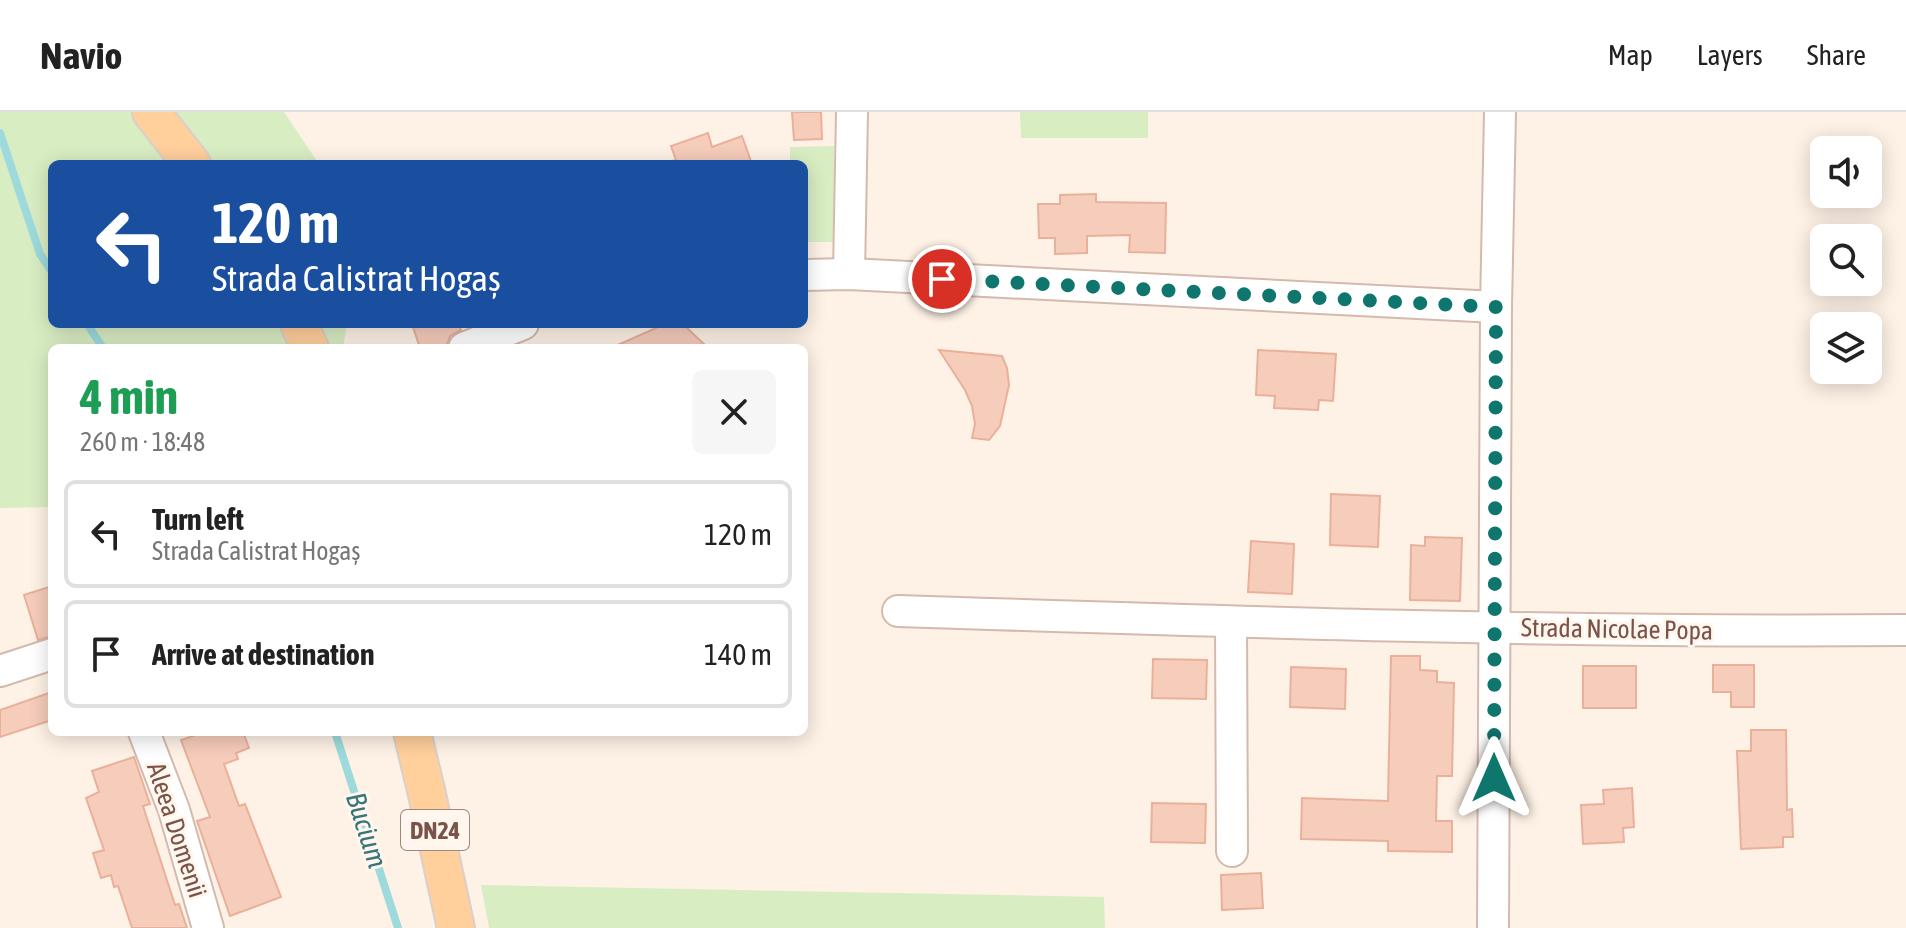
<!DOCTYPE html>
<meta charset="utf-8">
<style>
body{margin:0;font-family:"Asap Condensed",sans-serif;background:#f6f6f6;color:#222;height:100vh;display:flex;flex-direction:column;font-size:30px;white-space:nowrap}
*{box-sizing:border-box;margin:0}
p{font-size:26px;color:#767676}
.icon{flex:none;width:44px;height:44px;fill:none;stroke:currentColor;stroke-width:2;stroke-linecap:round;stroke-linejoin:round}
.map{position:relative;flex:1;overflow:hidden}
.panel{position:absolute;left:48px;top:232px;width:760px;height:392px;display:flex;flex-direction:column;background:#fff;border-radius:12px;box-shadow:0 4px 20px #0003}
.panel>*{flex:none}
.banner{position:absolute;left:48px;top:48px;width:760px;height:168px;border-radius:12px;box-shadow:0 4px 20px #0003;background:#1a4fa0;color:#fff;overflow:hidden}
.buttons{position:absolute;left:1810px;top:24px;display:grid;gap:16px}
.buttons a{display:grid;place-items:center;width:72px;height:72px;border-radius:12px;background:#fff;box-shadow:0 4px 20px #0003;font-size:40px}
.pin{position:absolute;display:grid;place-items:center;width:68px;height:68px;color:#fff;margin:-34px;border:4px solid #fff;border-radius:50%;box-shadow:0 2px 8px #0007}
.me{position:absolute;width:88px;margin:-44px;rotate:0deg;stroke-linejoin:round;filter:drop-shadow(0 0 6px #0008)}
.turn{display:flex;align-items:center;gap:28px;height:168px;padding:0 32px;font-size:36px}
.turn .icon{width:104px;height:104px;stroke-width:2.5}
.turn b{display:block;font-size:56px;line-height:68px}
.round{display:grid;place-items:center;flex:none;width:84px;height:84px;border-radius:12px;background:#f6f6f6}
.summary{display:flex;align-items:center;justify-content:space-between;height:136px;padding:0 32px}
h1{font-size:48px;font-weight:700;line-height:60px;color:#1e9e55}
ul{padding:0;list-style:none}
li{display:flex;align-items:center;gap:24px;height:108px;margin:0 16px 12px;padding:0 16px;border:4px solid #e0e0e0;border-radius:12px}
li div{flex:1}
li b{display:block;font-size:30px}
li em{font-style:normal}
header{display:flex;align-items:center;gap:48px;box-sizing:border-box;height:112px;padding:0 40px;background:#fff;border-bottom:2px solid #e0e0e0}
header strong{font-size:38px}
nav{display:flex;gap:44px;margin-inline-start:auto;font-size:28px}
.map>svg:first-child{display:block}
.green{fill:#d9edc3}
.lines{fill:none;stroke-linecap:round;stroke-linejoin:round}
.stream{stroke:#9edadc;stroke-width:8}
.building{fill:#f6ccbb;stroke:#eab09a;stroke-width:2}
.minor-casing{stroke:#d4baad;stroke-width:34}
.major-casing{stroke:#dacfcc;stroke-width:40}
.minor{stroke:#fff;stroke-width:30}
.major{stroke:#ffcf9c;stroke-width:36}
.route{stroke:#0f766e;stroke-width:14;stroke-dasharray:0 25.2}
.labels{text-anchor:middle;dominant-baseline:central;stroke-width:6;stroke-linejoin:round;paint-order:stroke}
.shield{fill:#fff6ee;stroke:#a2857a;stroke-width:2}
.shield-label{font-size:24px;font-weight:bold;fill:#7a5448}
.street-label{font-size:26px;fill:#7a5448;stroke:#fff6ee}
.water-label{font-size:28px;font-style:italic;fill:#387579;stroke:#fff6ee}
</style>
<header>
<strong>Navio</strong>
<nav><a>Map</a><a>Layers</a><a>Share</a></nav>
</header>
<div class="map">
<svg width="1906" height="816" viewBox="0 0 1906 816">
<rect width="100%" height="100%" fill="#fef2e6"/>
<g class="green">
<path d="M0 0H284L319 52H52V212H347L343 236H52V395L0 396Z"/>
<path d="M1020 0H1148V26H1021Z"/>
<path d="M834 34V130H804V52H790V35Z"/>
<path d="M481 773 1104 785 1105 816H489Z"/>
</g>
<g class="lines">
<g class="stream">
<path d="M0 21 40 142 52 160"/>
<path d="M87 212 103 236"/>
<path d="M335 620 398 816"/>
</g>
</g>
<g class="building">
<path d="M792 0H821L822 27 794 28Z"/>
<path d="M708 21 712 35 742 24 752 52H672V49L676 48 671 34Z"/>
<path d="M1096 82V90L1166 91 1165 141 1129 140 1130 123 1087 124V141L1055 142V126H1039L1038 92H1060V83Z"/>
<path d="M412 212H459L461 218 450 224 446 236H420Z"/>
<path d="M665 212H683L708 236H611Z"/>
<path d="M939 238 1002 244 1007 256 1009 273 1000 314 989 328 972 326 975 312 972 294 965 278Z"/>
<path d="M1258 238 1336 242 1333 289 1319 288 1318 298 1274 296 1275 284 1256 283Z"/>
<path d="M1331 382 1380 384 1378 435 1330 433Z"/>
<path d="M1425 425 1462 426 1460 489 1410 488 1411 433 1425 434Z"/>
<path d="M1251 429 1294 432 1292 482 1248 480Z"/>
<path d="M52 474V524L38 528 24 483Z"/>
<path d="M1391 544H1420V558L1437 559V570L1454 571 1452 664H1437L1436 709H1452V740L1388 739V729L1301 727 1302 686 1388 689Z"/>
<path d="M1153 547 1207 548 1206 587 1152 586Z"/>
<path d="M1713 553H1754V595H1731V580H1713Z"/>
<rect x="1583" y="554" width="53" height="42"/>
<path d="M1291 555 1346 557 1345 597 1290 595Z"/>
<path d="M52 580V608L0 625V598Z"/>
<path d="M1751 618H1786L1787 698 1792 697 1793 725H1783V735L1741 737 1737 639H1751Z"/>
<path d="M204 620H243L249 636 236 641 238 647 224 652 239 694 245 692 281 785 230 804 197 709 210 705 181 628Z"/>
<path d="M134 645 150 692 143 694 175 793 179 792 187 816H132L118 774 114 775 111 763 101 766 93 741 104 738 86 686 99 680 92 659Z"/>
<path d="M1632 676 1634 715 1623 716 1624 730 1583 732 1581 693 1604 692 1603 678Z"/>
<path d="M1152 691 1206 692 1205 731 1151 730Z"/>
<path d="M1261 761 1263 796 1222 798 1221 763Z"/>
</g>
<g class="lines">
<defs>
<g id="minor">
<path d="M849 162 852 0"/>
<path d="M804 163 849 162 1496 195"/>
<path d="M464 236 523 212"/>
<path d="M898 499C1234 510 1570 521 1906 518"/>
<path d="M1231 510 1232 739"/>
<path d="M0 559 52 542"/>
<path d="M144 620 174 698 208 816"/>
<path d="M1493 816 1496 195 1500 0"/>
</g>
<g id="major">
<path d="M151 0 192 52"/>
<path d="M299 212 310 236"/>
<path d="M412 620 426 678 456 816"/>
</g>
</defs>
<use href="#minor" class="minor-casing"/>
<use href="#major" class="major-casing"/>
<use href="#minor" class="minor"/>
<use href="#major" class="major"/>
</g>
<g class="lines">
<path class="route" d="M942 167 1496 195 1494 666"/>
</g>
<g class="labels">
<rect class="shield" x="401" y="698" width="68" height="40" rx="6"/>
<g class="shield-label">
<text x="435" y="718">DN24</text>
</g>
<g class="street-label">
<text transform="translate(1617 517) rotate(1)">Strada Nicolae Popa</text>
<text transform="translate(177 718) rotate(72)">Aleea Domenii</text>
</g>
<g class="water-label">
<text transform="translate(367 718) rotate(72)">Bucium</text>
</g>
</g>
</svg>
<div class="buttons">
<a><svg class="icon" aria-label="sound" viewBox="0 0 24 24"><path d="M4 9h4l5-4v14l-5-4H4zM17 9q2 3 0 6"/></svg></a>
<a><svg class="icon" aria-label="search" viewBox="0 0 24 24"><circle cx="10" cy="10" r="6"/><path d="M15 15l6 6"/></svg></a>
<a><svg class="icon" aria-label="layers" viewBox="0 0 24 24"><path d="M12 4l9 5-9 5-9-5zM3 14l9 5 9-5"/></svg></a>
</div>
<div class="pin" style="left:942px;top:167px;background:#d93025"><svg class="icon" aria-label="arrive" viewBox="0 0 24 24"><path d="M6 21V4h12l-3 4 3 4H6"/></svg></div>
<svg class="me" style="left:1494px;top:666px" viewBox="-20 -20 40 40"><path d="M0-17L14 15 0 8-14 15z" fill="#0f766e" stroke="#fff" stroke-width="4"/></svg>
<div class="banner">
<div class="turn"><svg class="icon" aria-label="left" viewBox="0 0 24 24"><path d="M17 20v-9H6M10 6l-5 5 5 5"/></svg><div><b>120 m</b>Strada Calistrat Hogaș</div></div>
</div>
<section class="panel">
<div class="summary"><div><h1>4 min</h1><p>260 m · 18:48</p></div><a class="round"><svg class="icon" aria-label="close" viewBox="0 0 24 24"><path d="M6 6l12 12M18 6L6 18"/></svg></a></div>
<ul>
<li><svg class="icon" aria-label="left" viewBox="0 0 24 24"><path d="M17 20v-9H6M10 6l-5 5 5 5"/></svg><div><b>Turn left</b><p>Strada Calistrat Hogaș</p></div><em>120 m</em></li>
<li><svg class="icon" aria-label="arrive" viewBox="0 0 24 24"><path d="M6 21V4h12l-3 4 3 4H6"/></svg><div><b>Arrive at destination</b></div><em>140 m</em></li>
</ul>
</section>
</div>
